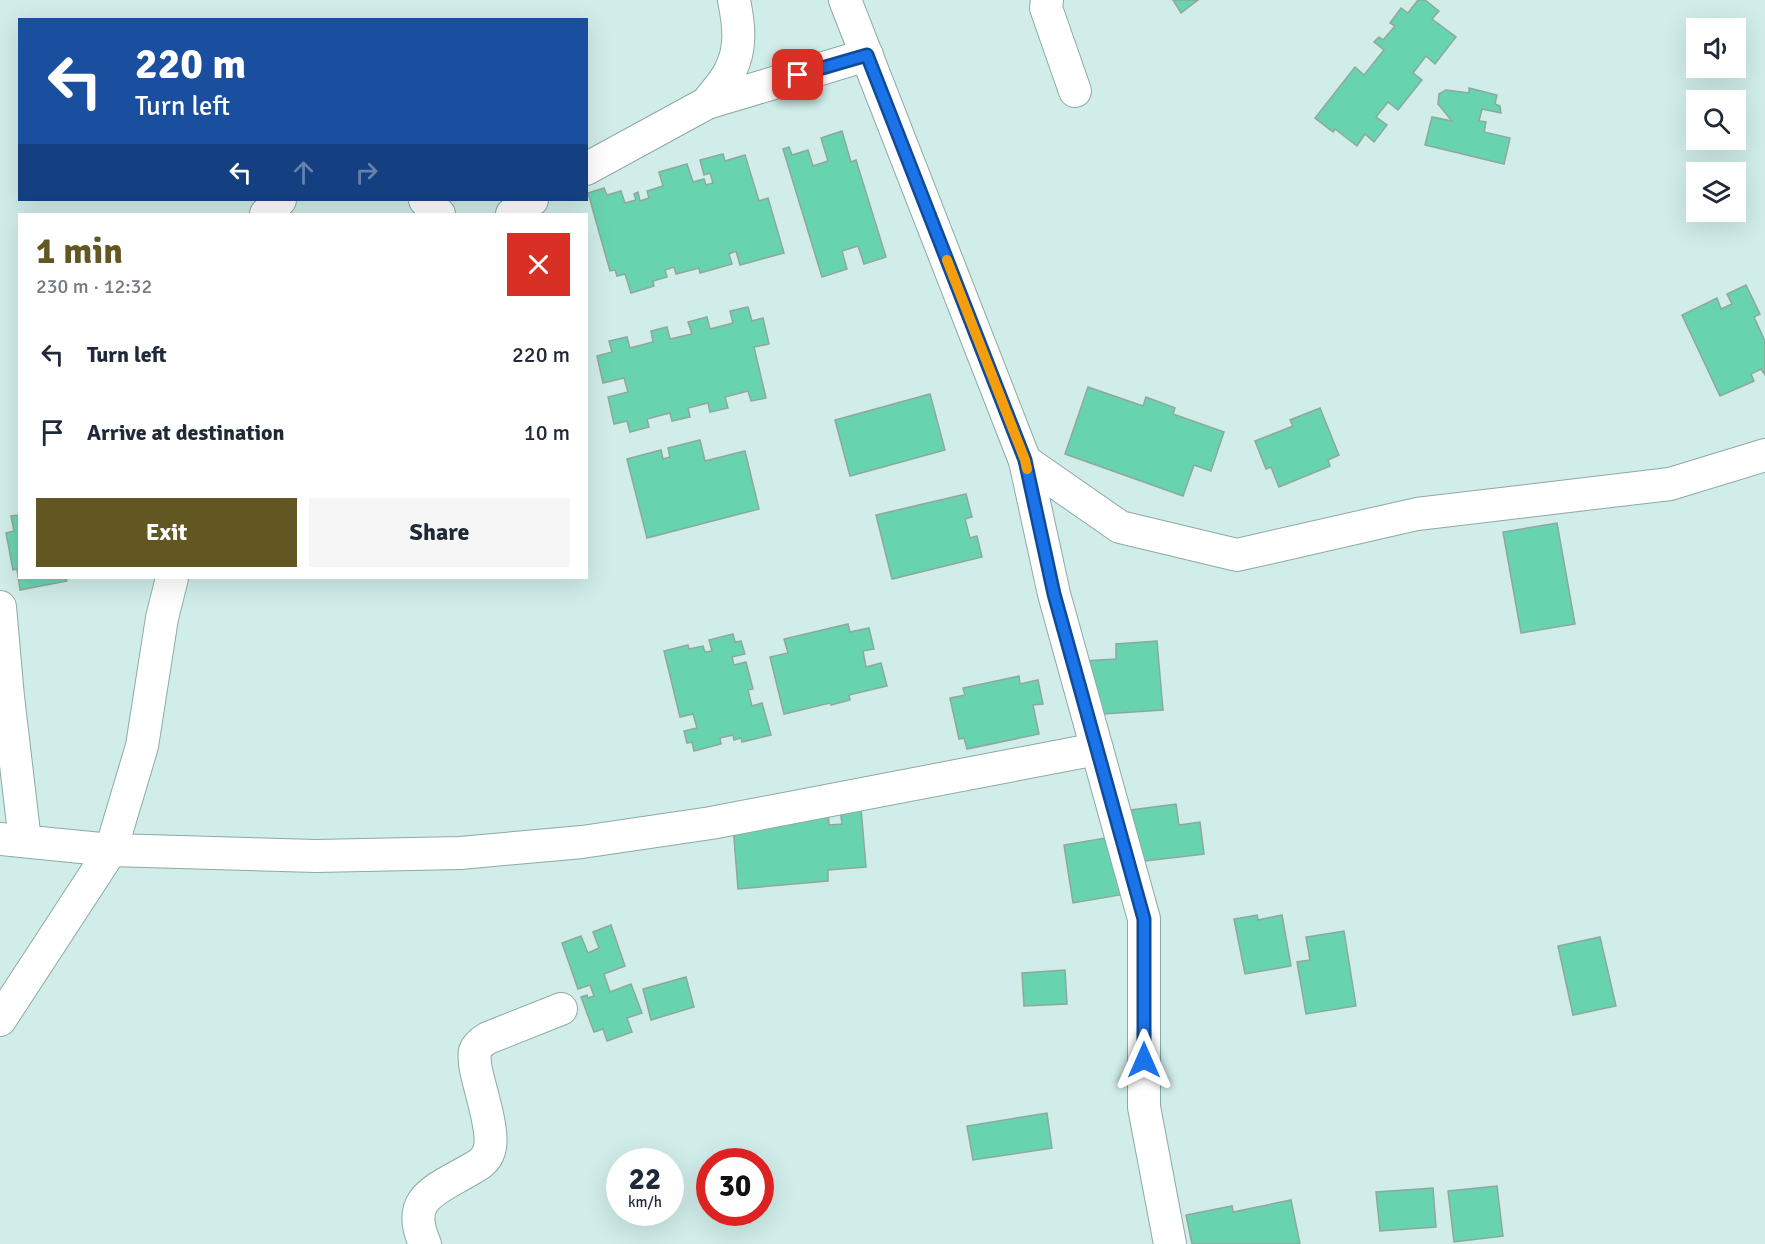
<!DOCTYPE html>
<meta charset="utf-8">
<style>
body{margin:0;font-family:Signika,sans-serif;background:#f6f6f7;color:#1f2937;height:100vh;display:flex;flex-direction:column;font-size:22px;white-space:nowrap}
*{box-sizing:border-box;margin:0}
p{font-size:20px;color:#747a83}
.icon{flex:none;width:33px;height:33px;fill:none;stroke:currentColor;stroke-width:2;stroke-linecap:round;stroke-linejoin:round}
.map{position:relative;flex:1;overflow:hidden}
.panel{position:absolute;left:18px;top:213px;width:570px;height:366px;display:flex;flex-direction:column;background:#fff;border-radius:0px;box-shadow:0 6px 24px #0002}
.panel>*{flex:none}
.top-card{position:absolute;left:18px;top:18px;width:570px;height:183px;border-radius:0px;box-shadow:0 6px 24px #0002;background:#1a4fa0;color:#fff;overflow:hidden}
.tools{position:absolute;left:1686px;top:18px;display:grid;gap:12px}
.tools a{display:grid;place-items:center;width:60px;height:60px;border-radius:0px;background:#fff;box-shadow:0 6px 24px #0002;font-size:30px}
.speed{position:absolute;left:606px;top:1148px;display:flex;gap:12px;font-size:30px;font-weight:700;text-align:center}
.speed>*{display:grid;place-content:center;width:78px;height:78px;border-radius:50%;background:#fff;box-shadow:0 6px 24px #0002;line-height:1}
.speed small{font-size:15px;font-weight:400}
.speed .limit{border:9px solid #d22;background:#fff;color:#111}
.pin{position:absolute;display:grid;place-items:center;width:51px;height:51px;color:#fff;margin:-26px;border-radius:12px;box-shadow:0 3px 9px #0006}
.me{position:absolute;width:66px;margin:-33px;rotate:0deg;stroke-linejoin:round;filter:drop-shadow(0 0 4px #0008)}
.turn{display:flex;align-items:center;gap:21px;height:126px;padding:0 18px;font-size:27px}
.turn .icon{width:78px;height:78px;stroke-width:2.5}
.turn b{display:block;font-size:42px;line-height:51px}
.lanes{display:flex;align-items:center;height:57px;padding:0 18px;background:#0003;justify-content:center;gap:30px;direction:ltr}
.lanes .off{opacity:.35}
.round{display:grid;place-items:center;flex:none;width:63px;height:63px;border-radius:0px;background:#f6f6f7}
.summary{display:flex;align-items:center;justify-content:space-between;height:102px;padding:0 18px}
h1{font-size:36px;font-weight:700;line-height:45px;color:#625622}
.cta{display:flex;gap:12px;margin-top:auto;padding:12px 18px}
.cta a{flex:1;height:69px;border-radius:0px;background:#625622;color:#fff;font-size:24px;font-weight:700;line-height:69px;text-align:center}
.cta a+a{background:#f6f6f7;color:#1f2937}
ul{padding:0;list-style:none}
li{display:flex;align-items:center;gap:18px;height:78px;padding:0 18px}
li div{flex:1}
li b{display:block;font-size:22px}
li em{font-style:normal}
.map>svg:first-child{display:block}
.building{fill:#68d3af;stroke:#8fa79d;stroke-width:1.5}
.lines{fill:none;stroke-linecap:round;stroke-linejoin:round}
.minor-casing{stroke:#8da9a5;stroke-width:34}
.minor{stroke:#fff;stroke-width:32}
.route-casing{stroke:#114b97;stroke-width:15}
.route{stroke:#1a73e8;stroke-width:10}
.slow{stroke:#f59e0b;stroke-width:10}
</style>
<div class="map">
<svg width="1765" height="1244" viewBox="0 0 1765 1244">
<rect width="100%" height="100%" fill="#d0ede9"/>
<g class="building">
<path d="M1173 0H1198L1181 13Z"/>
<path d="M1418 0H1425L1439 11 1432 19 1456 37 1435 64 1426 56 1413 73 1422 80 1398 110 1388 102 1376 117 1387 125 1374 142 1365 134 1357 146 1335 129 1333 132 1315 118 1355 67 1364 75 1384 50 1374 42 1379 37 1383 40 1395 26 1390 23 1401 8 1408 13Z"/>
<path d="M1469 88 1497 95 1495 104 1500 106 1501 113 1482 109 1479 121 1486 122 1484 132 1510 138 1504 164 1425 145 1432 117 1452 121 1438 104 1439 94 1446 90 1469 93Z"/>
<path d="M842 131 851 162 856 160 886 257 864 264 858 246 842 251 847 269 822 277 783 149 789 147 792 155 808 150 813 166 828 161 821 138Z"/>
<path d="M723 154 725 161 745 155 759 201 768 198 784 253 740 265 736 251 729 254 732 264 700 273 699 268 676 274 674 267 665 270 667 277 653 281 654 286 631 293 625 274 617 276 615 270 610 271 588 193 604 188 607 195 621 191 625 203 636 200 634 194 638 192 640 201 649 198 647 191 663 186 659 172 687 164 693 182 704 179 706 185 713 183 710 173 704 175 700 160Z"/>
<path d="M1746 285 1760 314 1754 317 1765 341V375L1761 369 1751 374 1754 381 1720 396 1682 315 1717 298 1721 309 1732 304 1727 294Z"/>
<path d="M748 307 752 321 763 318 769 344 754 347 766 398 751 401 748 391 725 397 728 408 710 412 708 403 688 408 690 417 672 421 670 413 647 419 649 427 630 432 627 421 614 424 608 397 628 392 624 378 603 383 597 356 612 352 609 341 627 337 630 348 653 342 651 331 667 327 670 339 692 334 688 322 707 317 710 329 733 323 730 311Z"/>
<path d="M1088 387 1143 406 1146 397 1175 408 1173 414 1224 432 1211 471 1194 465 1183 496 1065 454Z"/>
<path d="M930 394 945 450 850 476 835 420Z"/>
<path d="M1320 408 1339 455 1328 460 1330 466 1279 487 1271 467 1266 469 1255 441 1293 426 1290 420Z"/>
<path d="M700 440 705 461 745 451 759 509 647 538 627 459 661 450 663 459 670 457 668 448Z"/>
<path d="M966 494 972 517 965 519 970 538 977 536 982 557 892 579 876 515Z"/>
<path d="M20 515V578H66L67 581 20 590 17 569 13 570 6 533 14 531 11 516Z"/>
<path d="M1557 523 1575 624 1521 633 1503 532Z"/>
<path d="M848 624 850 632 869 628 874 649 863 651 866 667 881 663 887 686 849 695 850 700 831 705 830 703 784 714 770 657 788 653 784 639Z"/>
<path d="M733 634 735 642 741 641 745 654 732 657 734 665 746 662 753 689 748 690 752 706 762 703 771 735 742 742 741 738 734 740 733 735 720 738 721 744 694 751 692 742 687 743 684 731 697 728 693 714 680 717 664 651 688 645 689 649 703 646 705 652 712 651 709 640Z"/>
<path d="M1157 641 1163 710 1088 715 1084 661 1116 659V644Z"/>
<path d="M1019 676 1020 684 1038 680 1043 704 1033 705 1039 734 967 749 964 738 959 739 950 698 965 695 963 688Z"/>
<path d="M1176 804 1179 825 1200 822 1204 854 1137 862 1131 810Z"/>
<path d="M861 808 866 867 828 870V881L738 889 733 825 828 809 829 825 842 824 840 810Z"/>
<path d="M1111 837 1120 895 1073 903 1064 845Z"/>
<path d="M1257 915 1258 920 1282 915 1291 966 1245 974 1234 919Z"/>
<path d="M611 925 625 966 604 974 610 992 631 984 642 1013 627 1018 632 1032 607 1041 603 1029 594 1032 581 997 587 995 588 998 594 996 590 985 578 989 562 943 581 936 588 953 599 948 593 932Z"/>
<path d="M1344 931 1356 1006 1306 1014 1297 962 1310 960 1306 937Z"/>
<path d="M1600 937 1616 1006 1573 1015 1558 946Z"/>
<path d="M1065 970 1067 1004 1024 1006 1022 973Z"/>
<path d="M686 977 694 1007 651 1020 643 989Z"/>
<path d="M1047 1113 1052 1148 973 1160 967 1126Z"/>
<path d="M1497 1186 1503 1236 1454 1242 1448 1191Z"/>
<path d="M1433 1188 1436 1227 1380 1231 1376 1192Z"/>
<path d="M1291 1200 1300 1244H1192L1186 1215 1232 1206 1233 1212Z"/>
</g>
<g class="lines">
<defs>
<g id="minor">
<path d="M845 0 1025 461 1120 527 1237 555 1417 514 1670 484 1765 455"/>
<path d="M1047 0 1046 8 1075 91"/>
<path d="M707 103C714 93 725 82 730 71 742 48 739 25 734 0"/>
<path d="M586 169 707 103 867 55"/>
<path d="M425 200 439 214"/>
<path d="M266 214 280 200"/>
<path d="M512 214 532 200"/>
<path d="M1025 461 1054 594 1144 919V1107L1170 1244"/>
<path d="M0 607 8 697 25 841"/>
<path d="M0 839 111 850 316 856 460 853 582 842 711 823 1097 749"/>
<path d="M0 1020 111 850 142 746 162 618 172 578"/>
<path d="M425 1244C405 1200 433 1191 466 1172 476 1166 485 1163 489 1151 496 1132 478 1086 475 1064 475 1060 474 1055 475 1051 477 1045 483 1041 488 1038L561 1009"/>
</g>
</defs>
<use href="#minor" class="minor-casing"/>
<use href="#minor" class="minor"/>
</g>
<g class="lines">
<defs>
<path id="route" d="M798 75 867 55 1025 460 1054 594 1144 919V1060"/>
</defs>
<use href="#route" class="route-casing"/>
<use href="#route" class="route"/>
<path class="slow" d="M947 260 1025 460 1027 469"/>
</g>
</svg>
<div class="tools">
<a><svg class="icon" aria-label="sound" viewBox="0 0 24 24"><path d="M4 9h4l5-4v14l-5-4H4zM17 9q2 3 0 6"/></svg></a>
<a><svg class="icon" aria-label="search" viewBox="0 0 24 24"><circle cx="10" cy="10" r="6"/><path d="M15 15l6 6"/></svg></a>
<a><svg class="icon" aria-label="layers" viewBox="0 0 24 24"><path d="M12 4l9 5-9 5-9-5zM3 14l9 5 9-5"/></svg></a>
</div>
<div class="speed"><div>22<small>km/h</small></div><div class="limit">30</div></div>
<div class="pin" style="left:798px;top:75px;background:#d93025"><svg class="icon" aria-label="arrive" viewBox="0 0 24 24"><path d="M6 21V4h12l-3 4 3 4H6"/></svg></div>
<svg class="me" style="left:1144px;top:1060px" viewBox="-20 -20 40 40"><path d="M0-17L14 15 0 8-14 15z" fill="#1a73e8" stroke="#fff" stroke-width="4"/></svg>
<div class="top-card">
<div class="turn"><svg class="icon" aria-label="left" viewBox="0 0 24 24"><path d="M17 20v-9H6M10 6l-5 5 5 5"/></svg><div><b>220 m</b>Turn left</div></div>
<div class="lanes"><svg class="icon" aria-label="left" viewBox="0 0 24 24"><path d="M17 20v-9H6M10 6l-5 5 5 5"/></svg><svg class="icon off" aria-label="ahead" viewBox="0 0 24 24"><path d="M12 20V5M6 11l6-6 6 6"/></svg><svg class="icon off" aria-label="right" viewBox="0 0 24 24"><path d="M7 20v-9h11M14 6l5 5-5 5"/></svg></div>
</div>
<section class="panel">
<div class="summary"><div><h1>1 min</h1><p>230 m · 12:32</p></div><a class="round" style="background:#d93025;color:#fff"><svg class="icon" aria-label="close" viewBox="0 0 24 24"><path d="M6 6l12 12M18 6L6 18"/></svg></a></div>
<ul>
<li><svg class="icon" aria-label="left" viewBox="0 0 24 24"><path d="M17 20v-9H6M10 6l-5 5 5 5"/></svg><div><b>Turn left</b></div><em>220 m</em></li>
<li><svg class="icon" aria-label="arrive" viewBox="0 0 24 24"><path d="M6 21V4h12l-3 4 3 4H6"/></svg><div><b>Arrive at destination</b></div><em>10 m</em></li>
</ul>
<div class="cta"><a>Exit</a><a>Share</a></div>
</section>
</div>
